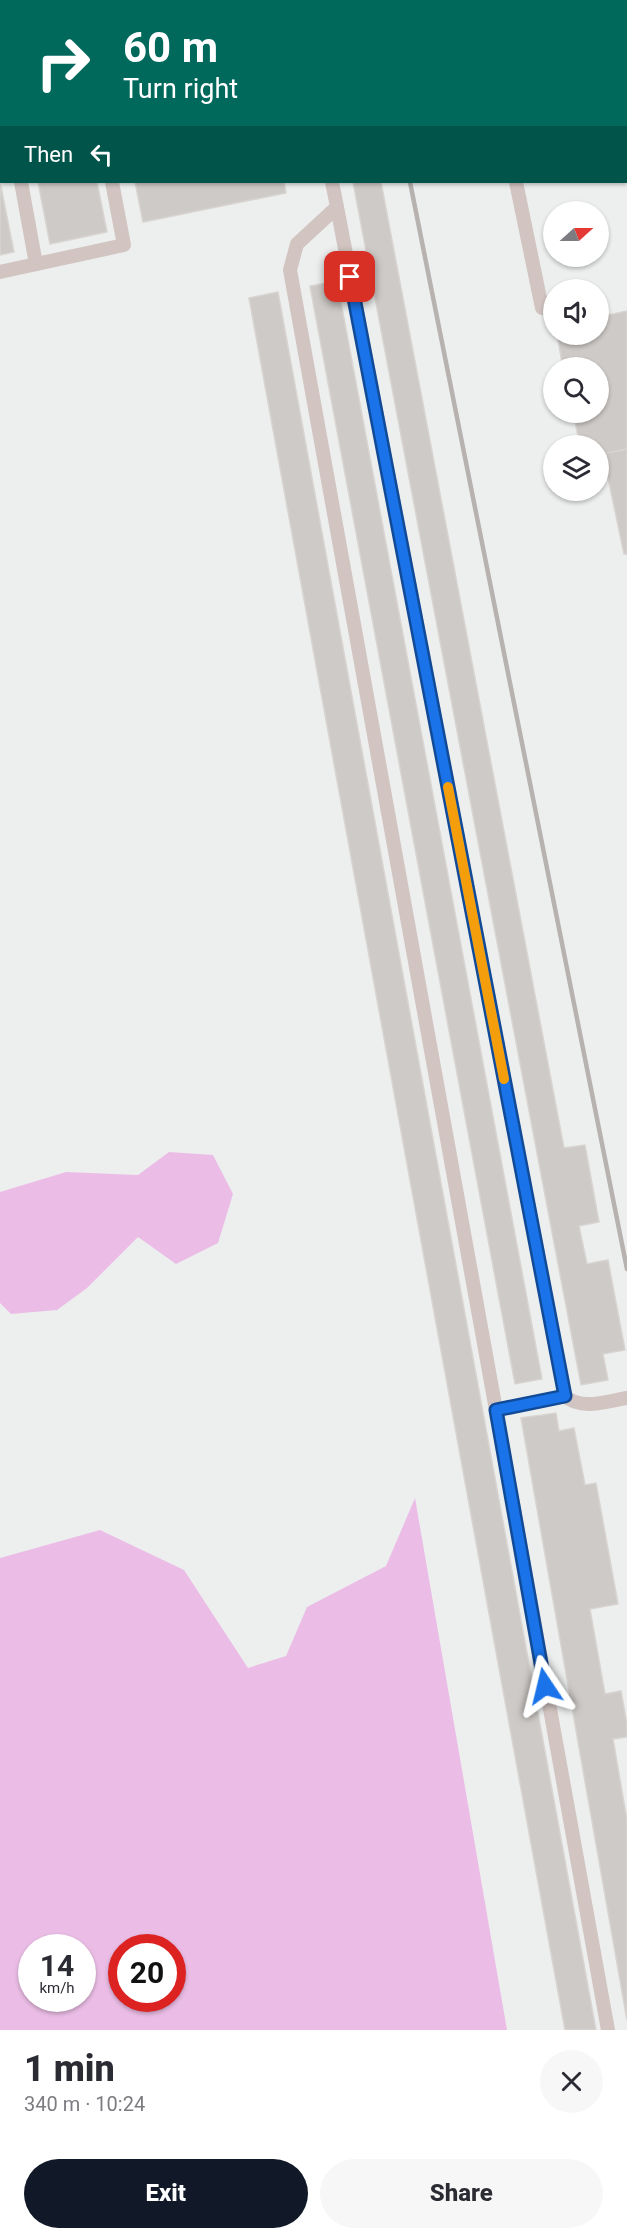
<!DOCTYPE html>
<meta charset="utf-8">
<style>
body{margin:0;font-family:Roboto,sans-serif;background:#f7f7f7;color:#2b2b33;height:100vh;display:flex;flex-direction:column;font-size:22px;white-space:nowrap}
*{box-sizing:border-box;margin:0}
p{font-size:20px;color:#7c7c81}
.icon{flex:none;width:33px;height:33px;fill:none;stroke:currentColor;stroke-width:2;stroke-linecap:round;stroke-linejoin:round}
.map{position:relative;height:2030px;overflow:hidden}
.drawer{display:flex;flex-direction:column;background:#fff;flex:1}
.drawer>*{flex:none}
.guide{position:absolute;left:0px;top:0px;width:627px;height:183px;box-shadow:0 2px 4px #0004;background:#00695c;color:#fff;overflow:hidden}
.needle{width:39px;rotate:69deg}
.buttons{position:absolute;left:543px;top:201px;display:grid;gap:12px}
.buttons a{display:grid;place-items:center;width:66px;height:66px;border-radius:50%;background:#fff;box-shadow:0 2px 4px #0004;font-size:30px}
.speed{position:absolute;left:18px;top:1934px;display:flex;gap:12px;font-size:30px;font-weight:700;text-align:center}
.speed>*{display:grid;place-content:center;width:78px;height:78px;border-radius:50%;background:#fff;box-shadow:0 2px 4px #0004;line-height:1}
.speed small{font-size:15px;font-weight:400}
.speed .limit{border:9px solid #d22;background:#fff;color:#111}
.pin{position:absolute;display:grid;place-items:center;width:51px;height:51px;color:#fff;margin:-26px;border-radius:12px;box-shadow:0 3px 9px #0006}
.me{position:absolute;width:66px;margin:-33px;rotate:350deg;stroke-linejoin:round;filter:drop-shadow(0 0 4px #0008)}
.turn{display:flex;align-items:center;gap:21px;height:126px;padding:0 24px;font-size:27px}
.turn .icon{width:78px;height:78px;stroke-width:2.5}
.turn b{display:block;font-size:42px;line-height:51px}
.then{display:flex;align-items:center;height:57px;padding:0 24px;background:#0003;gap:12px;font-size:22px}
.round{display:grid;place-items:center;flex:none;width:63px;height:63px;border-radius:32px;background:#f7f7f7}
.overview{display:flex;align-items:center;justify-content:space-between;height:102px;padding:0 24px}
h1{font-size:36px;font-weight:800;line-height:45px}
.primary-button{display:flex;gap:12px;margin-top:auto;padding:12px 24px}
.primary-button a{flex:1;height:69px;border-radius:36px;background:#111827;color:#fff;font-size:24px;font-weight:800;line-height:69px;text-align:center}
.primary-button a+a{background:#f7f7f7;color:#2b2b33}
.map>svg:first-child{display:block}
.green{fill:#ebbde6;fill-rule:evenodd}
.building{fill:#cecac7;stroke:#d8d4d1;stroke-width:1.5}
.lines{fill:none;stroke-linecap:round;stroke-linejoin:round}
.service{stroke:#d1c4c1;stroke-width:14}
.rail{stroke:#b7b2af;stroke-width:4.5}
.route-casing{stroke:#114b97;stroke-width:15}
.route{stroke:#1a73e8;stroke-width:10}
.slow{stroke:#f59e0b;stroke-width:10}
</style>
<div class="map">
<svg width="627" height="2030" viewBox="0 0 627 2030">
<rect width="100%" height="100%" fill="#edefef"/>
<g class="green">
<path d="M169 1152 213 1155 233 1194 218 1243 176 1264 138 1237 87 1288 57 1310 11 1314 0 1303V1192L66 1172 138 1175Z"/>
<path d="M415 1498 507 2030H0V1558L100 1530 184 1570 248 1668 286 1656 307 1607 386 1566ZM32 1947H82V1998H32ZM122 1947H172V1998H122Z"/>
</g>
<g class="building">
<path d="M1 0H61V2H2Z"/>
<path d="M98 0H152L153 2H98Z"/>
<rect x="191" y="0" width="56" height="2"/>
<path d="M0 182 14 252 0 255Z"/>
<path d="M38 182H97L107 232 50 244Z"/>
<path d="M135 182H284L286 193 143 222Z"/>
<path d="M353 182H381L564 1148 585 1145 599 1222 579 1226 587 1264 608 1260 625 1350 603 1354 608 1380 581 1385Z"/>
<path d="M337 281 542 1379 515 1384 310 286Z"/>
<path d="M278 292 596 2030H565L249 298Z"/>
<path d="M627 311V449L598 455V446H580L573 412H598V368H563L557 334H598V317Z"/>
<path d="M627 449V554H624L603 454Z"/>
<path d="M556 1413 559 1431 574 1428 585 1485 596 1483 618 1604 590 1609 605 1694 621 1691 627 1724V1737L613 1739 627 1820V2020L521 1418Z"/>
</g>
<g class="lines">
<g class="service">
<path d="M79 0 80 2"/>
<path d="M168 0 169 2"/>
<path d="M301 0 302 2"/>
<path d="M515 2 516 0"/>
<path d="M0 73 2 81"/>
<path d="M21 182 36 264"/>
<path d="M332 182 337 207 297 244 290 270 608 2030"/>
<path d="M516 182 542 308"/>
<path d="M337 207 565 1396C581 1411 608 1401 627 1398"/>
<path d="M0 272 124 245 112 182"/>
<path d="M496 1410 565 1396"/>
</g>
<g class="rail">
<path d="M375 0V2"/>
<path d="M410 182 627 1269"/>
</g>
</g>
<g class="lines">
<defs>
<path id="route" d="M350 277 565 1396 496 1410 545 1686"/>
</defs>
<use href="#route" class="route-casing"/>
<use href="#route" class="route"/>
<path class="slow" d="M448 787 504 1079"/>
</g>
</svg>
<div class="buttons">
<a><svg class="needle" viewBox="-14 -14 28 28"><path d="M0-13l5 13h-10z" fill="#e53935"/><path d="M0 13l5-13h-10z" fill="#7c7c81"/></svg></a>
<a><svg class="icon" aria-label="sound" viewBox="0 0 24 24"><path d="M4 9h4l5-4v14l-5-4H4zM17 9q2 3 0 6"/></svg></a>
<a><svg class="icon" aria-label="search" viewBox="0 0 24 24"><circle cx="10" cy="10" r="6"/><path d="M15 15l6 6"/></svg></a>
<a><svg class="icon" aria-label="layers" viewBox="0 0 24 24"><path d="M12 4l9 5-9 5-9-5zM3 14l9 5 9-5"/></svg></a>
</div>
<div class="speed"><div>14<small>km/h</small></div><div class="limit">20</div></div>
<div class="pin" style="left:350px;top:277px;background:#d93025"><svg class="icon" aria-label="arrive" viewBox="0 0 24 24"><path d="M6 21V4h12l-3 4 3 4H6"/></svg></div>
<svg class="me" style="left:545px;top:1686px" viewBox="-20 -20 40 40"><path d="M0-17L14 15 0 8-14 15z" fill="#1a73e8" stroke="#fff" stroke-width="4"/></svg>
<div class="guide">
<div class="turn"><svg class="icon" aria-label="right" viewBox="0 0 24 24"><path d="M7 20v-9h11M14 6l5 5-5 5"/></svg><div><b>60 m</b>Turn right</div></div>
<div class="then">Then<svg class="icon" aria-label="left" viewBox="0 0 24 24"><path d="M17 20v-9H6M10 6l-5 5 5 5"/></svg></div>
</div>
</div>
<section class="drawer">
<div class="overview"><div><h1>1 min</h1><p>340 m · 10:24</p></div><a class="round"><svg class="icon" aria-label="close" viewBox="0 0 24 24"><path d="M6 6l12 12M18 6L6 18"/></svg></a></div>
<div class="primary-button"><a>Exit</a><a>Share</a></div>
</section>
